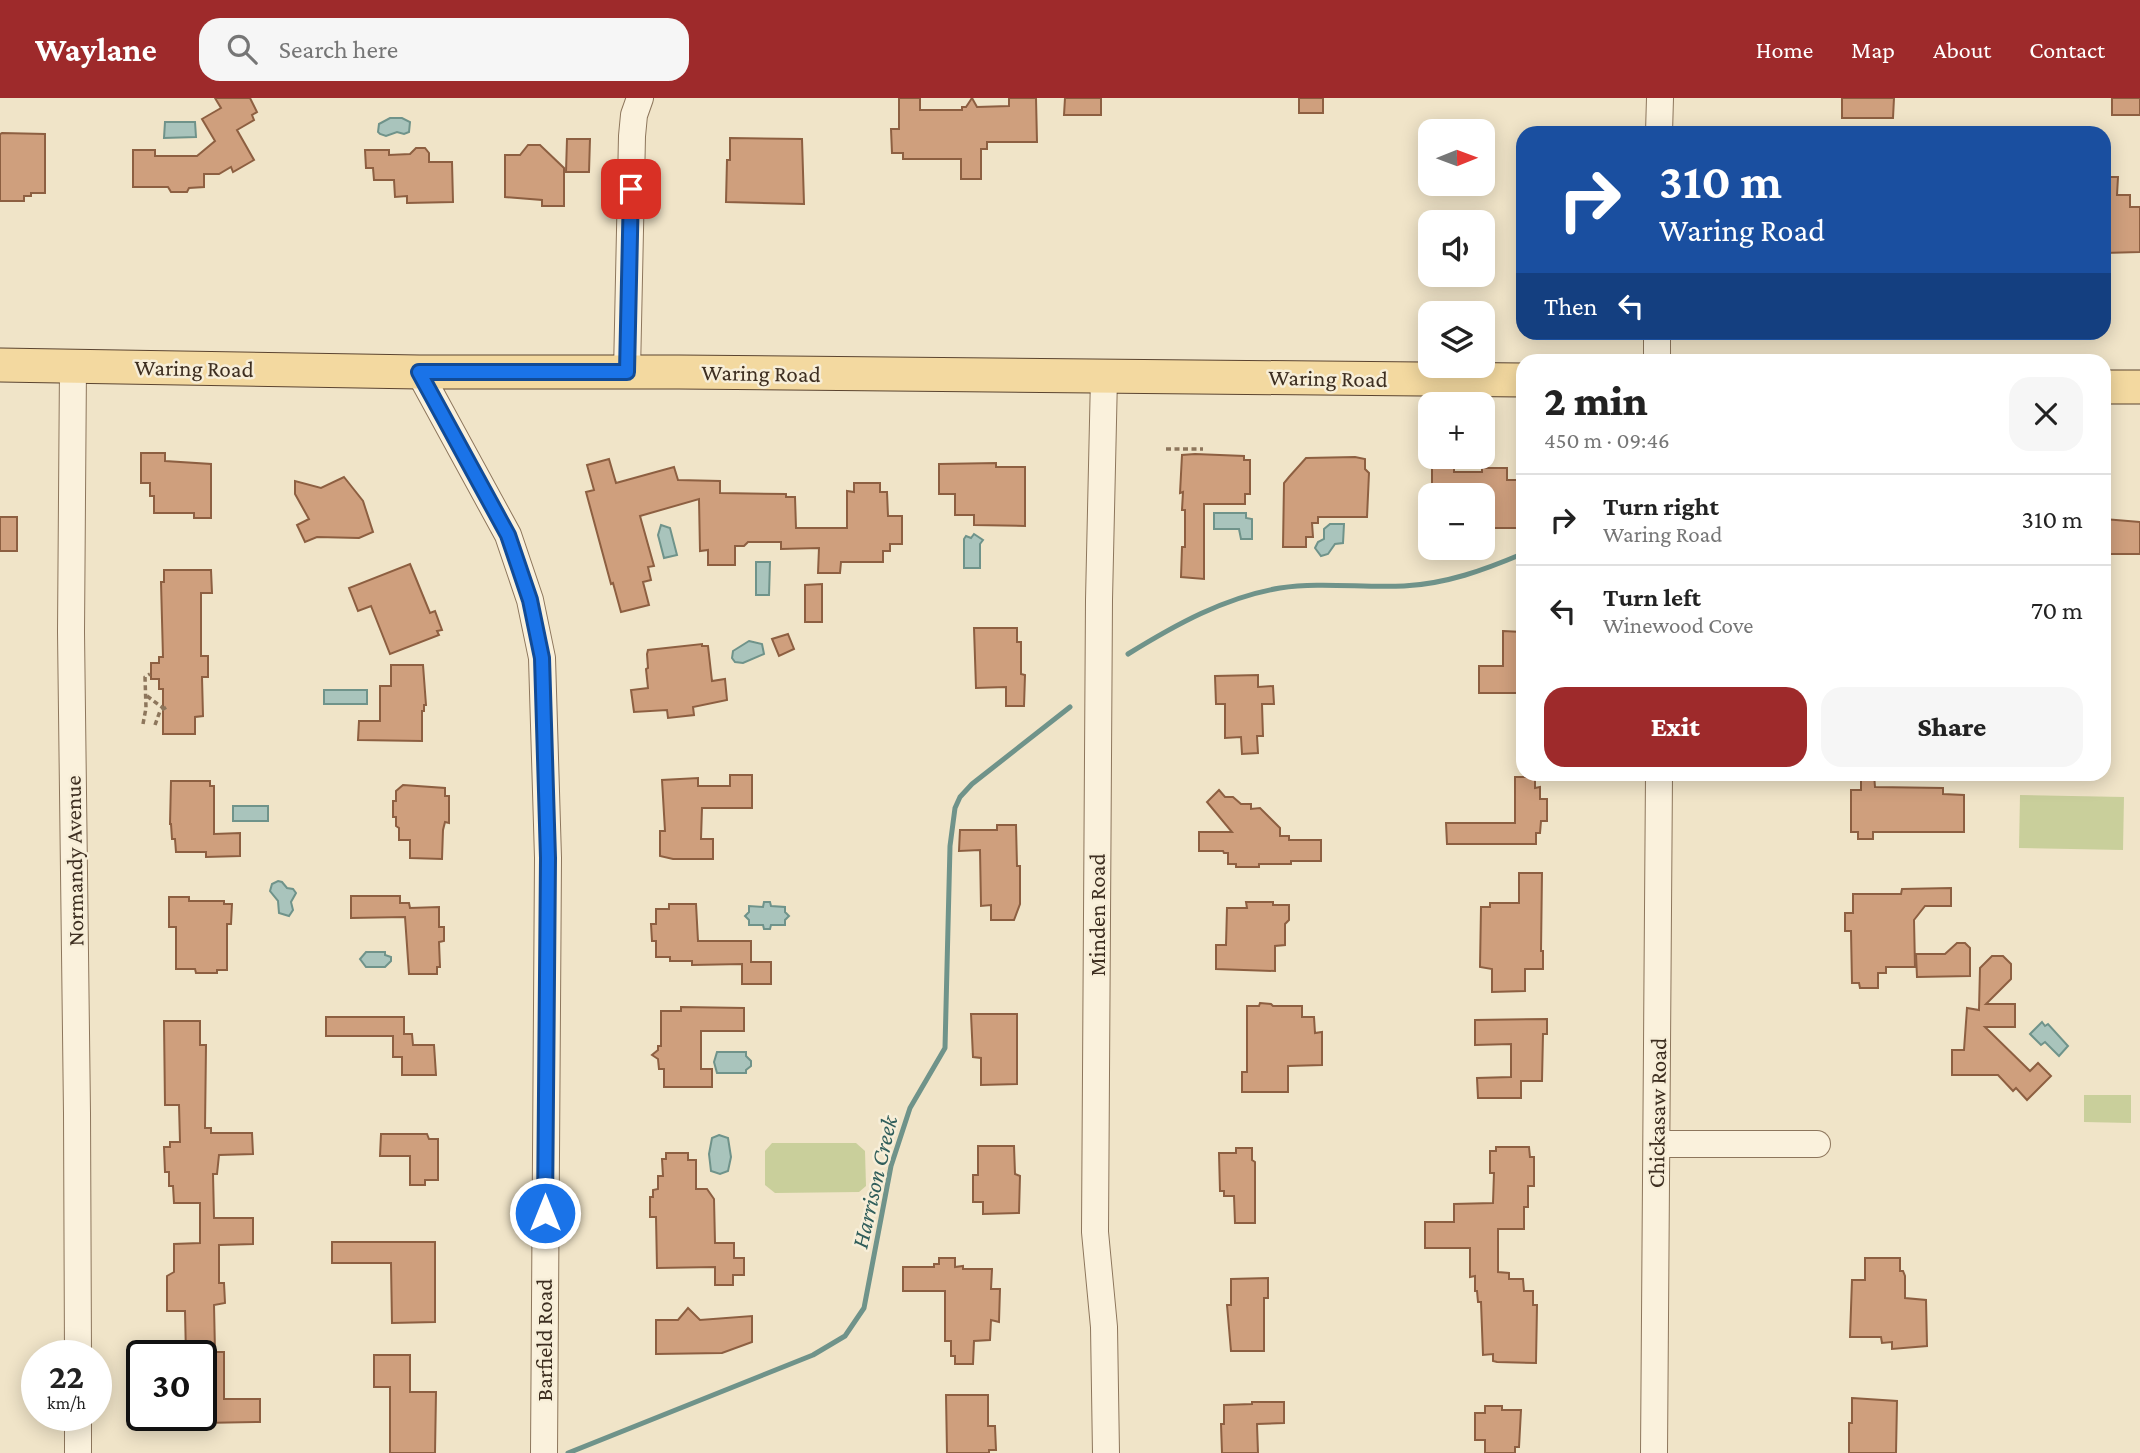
<!DOCTYPE html>
<meta charset="utf-8">
<style>
body{margin:0;font-family:"Crimson Pro",serif;background:#f6f6f6;color:#222;height:100vh;display:flex;flex-direction:column;font-size:26px;white-space:nowrap}
*{box-sizing:border-box;margin:0}
p{font-size:23px;color:#767676}
.icon{flex:none;width:38px;height:38px;fill:none;stroke:currentColor;stroke-width:2;stroke-linecap:round;stroke-linejoin:round}
.map{position:relative;flex:1;overflow:hidden}
.panel{position:absolute;left:1516px;top:256px;width:595px;height:427px;display:flex;flex-direction:column;background:#fff;border-radius:21px;box-shadow:0 4px 18px #0003}
.panel>*{flex:none}
.hud{position:absolute;left:1516px;top:28px;width:595px;height:214px;border-radius:21px;box-shadow:0 4px 18px #0003;background:#1a4fa0;color:#fff;overflow:hidden}
.needle{width:46px;rotate:89deg}
.buttons{position:absolute;left:1418px;top:21px;display:grid;gap:14px}
.buttons a{display:grid;place-items:center;width:77px;height:77px;border-radius:14px;background:#fff;box-shadow:0 4px 18px #0003;font-size:35px}
.speed{position:absolute;left:21px;top:1242px;display:flex;gap:14px;font-size:35px;font-weight:700;text-align:center}
.speed>*{display:grid;place-content:center;width:91px;height:91px;border-radius:50%;background:#fff;box-shadow:0 4px 18px #0003;line-height:1}
.speed small{font-size:18px;font-weight:400}
.speed .limit{border:4px solid #111;border-radius:10px;background:#fff;color:#111}
.pin{position:absolute;display:grid;place-items:center;width:60px;height:60px;color:#fff;margin:-30px;border-radius:14px;box-shadow:0 4px 10px #0006}
.me{position:absolute;width:77px;margin:-38px;rotate:0deg;stroke-linejoin:round;filter:drop-shadow(0 0 5px #0008)}
.turn{display:flex;align-items:center;gap:24px;height:147px;padding:0 28px;font-size:32px}
.turn .icon{width:91px;height:91px;stroke-width:2.5}
.turn b{display:block;font-size:49px;line-height:60px}
.then{display:flex;align-items:center;height:66px;padding:0 28px;background:#0003;gap:14px;font-size:26px}
.round{display:grid;place-items:center;flex:none;width:74px;height:74px;border-radius:21px;background:#f6f6f6}
.headline{display:flex;align-items:center;justify-content:space-between;height:119px;padding:0 28px}
h1{font-size:42px;font-weight:800;line-height:52px}
.cta{display:flex;gap:14px;margin-top:auto;padding:14px 28px}
.cta a{flex:1;height:80px;border-radius:21px;background:#9e2a2b;color:#fff;font-size:28px;font-weight:800;line-height:80px;text-align:center}
.cta a+a{background:#f6f6f6;color:#222}
ul{padding:0;list-style:none}
li{display:flex;align-items:center;gap:21px;height:91px;padding:0 28px;border-top:2px solid #e0e0e0}
li div{flex:1}
li b{display:block;font-size:26px}
li em{font-style:normal}
header{display:flex;align-items:center;gap:42px;box-sizing:border-box;height:98px;padding:0 35px;background:#9e2a2b;color:#fff}
header strong{font-size:33px}
nav{display:flex;gap:38px;margin-inline-start:auto;font-size:24px}
.search{width:490px;height:63px;background:#f6f6f6;display:flex;align-items:center;gap:18px;box-sizing:border-box;padding:0 24px;border-radius:21px;color:#767676;font-size:26px}
.map>svg:first-child{display:block}
.green{fill:#c9cf9b}
.water{fill:#a9c4bc;stroke:#6f938a;stroke-width:2}
.lines{fill:none;stroke-linecap:round;stroke-linejoin:round}
.stream{stroke:#6f938a;stroke-width:5}
.building{fill:#cf9f7d;stroke:#8d5f41;stroke-width:2}
.minor-casing{stroke:#8d765c;stroke-width:28}
.major-casing{stroke:#5b4430;stroke-width:35}
.path{stroke:#8d765c;stroke-width:3.5;stroke-dasharray:5 3.5;stroke-linecap:butt}
.minor{stroke:#faf1dc;stroke-width:26}
.major{stroke:#f3d9a0;stroke-width:33}
.route-casing{stroke:#114b97;stroke-width:18}
.route{stroke:#1a73e8;stroke-width:12}
.labels{text-anchor:middle;dominant-baseline:central;stroke-width:5;stroke-linejoin:round;paint-order:stroke}
.street-label{font-size:23px;fill:#3d2e20;stroke:#f7eed8}
.water-label{font-size:24px;font-style:italic;fill:#2f5d5a;stroke:#f7eed8}
</style>
<header>
<strong>Waylane</strong>
<div class="search"><svg class="icon" aria-label="search" viewBox="0 0 24 24"><circle cx="10" cy="10" r="6"/><path d="M15 15l6 6"/></svg>Search here</div>
<nav><a>Home</a><a>Map</a><a>About</a><a>Contact</a></nav>
</header>
<div class="map">
<svg width="2140" height="1355" viewBox="0 0 2140 1355">
<rect width="100%" height="100%" fill="#f0e4c8"/>
<g class="green">
<path d="M2020 697 2124 699 2123 752 2019 750Z"/>
<path d="M2084 997H2131V1025L2084 1024Z"/>
<path d="M772 1045H856L865 1053 866 1088 859 1094 775 1095 765 1087V1053Z"/>
</g>
<g class="water">
<path d="M390 20H402L410 24 409 34 404 36 397 34 386 38 380 36 378 34 379 26Z"/>
<path d="M165 24H195L196 39 164 40Z"/>
<path d="M1214 415H1246V420L1252 421V441H1241L1239 431H1214Z"/>
<path d="M1330 426H1344L1343 445 1335 446 1328 456 1321 458 1315 450 1318 444 1324 441V431Z"/>
<path d="M661 427 670 430 677 457 664 460 658 437Z"/>
<path d="M974 436 983 442 980 446V470H964V441L966 438 971 440Z"/>
<path d="M756 464H770L769 497H756Z"/>
<path d="M749 543 762 546 764 556 743 565 735 564 732 560 733 553Z"/>
<rect x="324" y="592" width="43" height="14"/>
<rect x="233" y="708" width="35" height="15"/>
<path d="M278 783 282 784 287 790 293 791 296 795 291 804 293 812 289 818 279 815 278 803 270 793 272 786Z"/>
<path d="M764 804H770L771 808 785 809V814L789 818 785 822V827H771L770 831H764L763 827H749V822L745 818 749 814V808L763 809Z"/>
<path d="M366 854H385V857L391 859V863L385 869H366L360 861Z"/>
<path d="M2042 924 2045 928 2048 926 2068 948 2059 958 2045 944 2041 947 2030 936Z"/>
<path d="M717 954H746V958L751 963V968L746 972V975H717L714 964Z"/>
<path d="M719 1037 728 1040 731 1059 728 1073 720 1076 711 1073 709 1056 712 1040Z"/>
</g>
<g class="lines">
<g class="stream">
<path d="M1128 556C1175 527 1225 499 1280 490 1321 484 1363 490 1404 488 1446 486 1484 472 1522 456"/>
<path d="M568 1355 813 1257 845 1238 864 1210 891 1068 910 1010 945 950 950 748 955 710 960 699 972 686 1070 609"/>
</g>
</g>
<g class="building">
<path d="M215 0H250L257 14 252 17 254 22 237 32 254 62 233 74 231 69 219 76H204V89L189 90 187 94H171L168 89H133V52H155V58H197L215 43 202 21 221 10Z"/>
<path d="M899 0H920V12H962V9H966L972 0 977 9 1009 8V0H1036L1037 44H987V51H981V81H961V61H903V55H892L891 31H899Z"/>
<path d="M1065 0H1101V17H1064Z"/>
<rect x="1299" y="0" width="24" height="15"/>
<path d="M1842 0H1894L1893 20H1842Z"/>
<rect x="2112" y="0" width="28" height="17"/>
<path d="M2 35 45 36V95H31V98H24V103H0V36Z"/>
<path d="M730 40 802 41 804 106 726 104 727 62H730Z"/>
<path d="M567 41H590L589 74H566Z"/>
<path d="M528 47H540L564 70V108H542V102L505 99V57H520Z"/>
<path d="M416 50H425L429 55V64H452L453 104 407 105V98L395 99 394 82H374L373 70H366L365 52H389V57L410 56Z"/>
<path d="M2104 79H2118L2117 97H2130V109H2140V154L2104 155Z"/>
<path d="M141 355H165V363L211 366V420H194V415H154V398H150V385H141Z"/>
<path d="M1195 356 1244 358V362H1250V396H1245V406H1204V481L1181 479 1182 449H1185V412H1182L1183 394 1180 395 1182 357Z"/>
<path d="M1355 359 1365 361V371L1369 375 1367 419H1318V425H1312L1313 439H1306V449H1283L1284 385 1289 379 1306 360Z"/>
<path d="M609 361 616 385 674 369 678 382 720 383V395L786 396V399H795L796 430H847V393L854 394V385H880V394H887L888 418H902V446H890V453H883V464H841L840 475H818L819 450 781 451V444H748L744 448H735V467H708V452L700 453 699 401 640 418 654 468 648 469 651 482 643 484 649 507 621 514 613 485 611 486 586 394 594 392 587 367Z"/>
<path d="M996 365V369H1025V428L974 427V417H955V396H939V366Z"/>
<path d="M1432 369H1454V374H1482V370H1507V382H1522V430H1482V397H1432Z"/>
<path d="M344 379 363 403 373 434 359 440 317 439 305 444 297 427 309 421 295 396V383L321 390Z"/>
<rect x="0" y="419" width="17" height="34"/>
<path d="M2104 421 2140 424V456H2104Z"/>
<path d="M410 466 430 515 435 513 442 532 437 533 439 537 390 556 371 508 358 513 349 490Z"/>
<path d="M164 472H211L212 495H201V558H208V579H202L203 618 195 619V636H163V591H159V581H151V565H159V559H163L161 484H164Z"/>
<path d="M822 486V524H805V487Z"/>
<path d="M974 530H1017V544H1021V576L1025 577 1024 608H1006V589L976 590Z"/>
<path d="M1503 533 1522 534V595H1479V568H1503Z"/>
<path d="M788 536 794 551 779 558 772 541Z"/>
<path d="M702 546V548H708L712 583 725 581 727 602 693 609 694 617 668 620 667 612 634 614 631 592 648 590 646 571 648 570 647 556 648 552Z"/>
<path d="M391 567H423L426 607H424V613H422V643L358 642 359 623H380V588H391Z"/>
<path d="M1258 577V589L1273 588 1274 606H1262L1263 638H1257L1258 655 1242 656 1241 639 1225 640V606H1216L1215 578Z"/>
<path d="M1861 676H1874L1875 689 1943 690V696L1964 697V734H1873V741H1858V734H1851V692H1861Z"/>
<path d="M730 677H752V710H702L701 741H713V761H673L660 758V733H665L662 682 698 680V688H730Z"/>
<path d="M1515 679H1535V690L1540 689V701H1547V723H1541L1540 735H1536V746H1447L1446 725H1515Z"/>
<path d="M171 683H210V688H214V736L240 735V758L206 759V754H176L175 741H172L171 726H170Z"/>
<path d="M403 687 445 690V698H449V725L445 724 443 732 442 761 410 760V742H399V730L396 728V719H393V703H396V693Z"/>
<path d="M1219 692 1225 699H1233L1241 706H1251V711L1260 710 1280 730V738H1289V742H1321V763H1291V766H1259V769H1236V766H1228V755H1224L1223 753H1199V734H1232L1207 704Z"/>
<path d="M997 727H1016L1017 768H1020V806L1014 822H991V807L981 808 980 752 959 753 960 732H997Z"/>
<path d="M1519 775H1542L1541 853H1543V871H1525V893L1492 894V871L1480 869 1481 809H1490V805H1519Z"/>
<path d="M1951 790V808H1925L1914 822 1915 869H1886V875H1878V890H1860L1859 885H1852L1851 833H1845V815H1853V796H1901L1902 791Z"/>
<path d="M351 798H400V805H409L410 810 439 809V829H444V843L439 844 440 869H437V876H409L405 819 351 820Z"/>
<path d="M169 799H189V803H224V806H232L231 826H227V872H217V875H196L195 871H176V829H169Z"/>
<path d="M1246 804H1273V807H1289V822L1285 826V847L1275 848V873L1216 871V847H1226L1227 810H1247Z"/>
<path d="M669 806H696L698 843H751V864H771V886H742V866L692 867V863H670V859H656V843H652L651 826H656V811H669Z"/>
<path d="M1957 845H1965L1970 850V878L1917 879 1916 856H1945Z"/>
<path d="M1992 858H2003L2011 866V881L1986 906H2015V929H1985L2030 973 2038 965 2051 978 2027 1002 2016 990 2013 993 1998 977H1952V952H1964L1967 910 1979 912 1980 870Z"/>
<path d="M1260 905 1271 906 1273 908H1302V919H1314L1315 935 1322 934V967L1288 968V994H1242V974H1247V908H1259Z"/>
<path d="M681 909 744 910V933H701V971H712V989H664V971H659L658 961 652 957 658 952V948H661V913H681Z"/>
<path d="M971 916H1017V986L981 987V960L973 959Z"/>
<path d="M326 919H404V936H412L413 947H434L436 977H402V959H393V938H326Z"/>
<path d="M1547 921V936H1543L1542 983H1521V1000H1478L1477 980 1511 979V946L1475 947V922Z"/>
<path d="M164 923H200V947H206L205 1030H211V1035H252L253 1056 219 1057 217 1076H213L214 1120H253V1146L219 1147V1185H224L225 1205 214 1207 215 1254H224V1301H260V1324L201 1325V1258H186L185 1213H167V1178L174 1174V1146L200 1145V1105H174L173 1088H169V1074H165L164 1049H170V1044H180L179 1007H165Z"/>
<path d="M381 1036H427L429 1041H438V1082H425V1087H410V1058H380Z"/>
<path d="M978 1048H1014L1015 1076 1020 1078 1019 1115 983 1116V1104H973V1077H978Z"/>
<path d="M1496 1049H1529L1530 1059H1534V1088H1528V1109H1524V1131H1498V1174L1509 1175V1181H1523L1524 1193H1533V1207H1537L1536 1265 1497 1264 1493 1263V1256L1483 1257 1481 1204H1478L1477 1193H1475V1178L1470 1179V1150H1425V1124H1454V1106L1493 1105 1494 1075H1490V1053H1496Z"/>
<path d="M1236 1050H1252V1062L1255 1064V1125H1235L1234 1098H1224V1093H1220L1219 1055H1236Z"/>
<path d="M666 1055H688V1062H696V1091H707L714 1101 715 1145H734V1160H744V1177H733V1187H715V1169L657 1170 656 1119H650V1099H653V1092L658 1091V1078H663L662 1061H666Z"/>
<path d="M332 1144H435V1224L392 1225 391 1165H332Z"/>
<path d="M939 1160H955V1169L963 1168V1171H992L991 1191H1000L999 1224 991 1222 990 1242 974 1243 973 1266H955V1258H951V1243H945V1193H903V1169H934V1166H939Z"/>
<path d="M1865 1160H1900V1173H1903L1905 1178V1200L1926 1202 1927 1248 1892 1251V1244L1882 1245 1881 1239H1850L1852 1182H1865Z"/>
<path d="M1268 1180V1200H1264V1253H1231L1227 1207H1231V1181Z"/>
<path d="M688 1210 700 1222 752 1218V1244L722 1255 656 1256V1222H678Z"/>
<path d="M374 1257H410V1294H436L435 1355H390V1289H374Z"/>
<path d="M946 1297H988V1328H995L996 1352H989V1355H947Z"/>
<path d="M1852 1300 1897 1303 1896 1355H1849V1325H1852Z"/>
<path d="M1252 1304H1284V1325L1257 1326 1258 1355H1222L1221 1326H1224V1307L1252 1306Z"/>
<path d="M1485 1308H1502V1312H1521L1519 1349H1515V1355H1485V1342H1475V1315H1485Z"/>
</g>
<g class="lines">
<defs>
<g id="minor">
<path d="M1659 35 1660 0"/>
<path d="M1657 262V234"/>
<path d="M73 268 71 534 77 1015 78 1258"/>
<path d="M419 274 508 437 530 502 542 560 548 760 544 1355"/>
<path d="M627 274 632 38 634 17 640 0"/>
<path d="M1104 279 1099 502 1095 1134 1104 1229 1106 1355"/>
<path d="M1657 1046H1817"/>
<path d="M78 1318V1355"/>
<path d="M1654 1355 1659 676"/>
</g>
<g id="major">
<path d="M0 267 419 274H679L1522 282"/>
<path d="M2104 289H2140"/>
</g>
</defs>
<use href="#minor" class="minor-casing"/>
<use href="#major" class="major-casing"/>
<g class="path">
<path d="M1166 351H1203"/>
<path d="M147 598 163 610"/>
<path d="M143 626 146 610 145 579 150 576"/>
<path d="M155 627 160 613 168 608"/>
</g>
<use href="#minor" class="minor"/>
<use href="#major" class="major"/>
</g>
<g class="lines">
<defs>
<path id="route" d="M545 1115 548 760 542 560 530 502 508 437 419 274H627L631 91"/>
</defs>
<use href="#route" class="route-casing"/>
<use href="#route" class="route"/>
</g>
<g class="labels">
<g class="street-label">
<text transform="translate(194 270) rotate(1)">Waring Road</text>
<text transform="translate(761 275) rotate(1)">Waring Road</text>
<text transform="translate(1328 280) rotate(1)">Waring Road</text>
<text transform="translate(74 763) rotate(-91)">Normandy Avenue</text>
<text transform="translate(1097 817) rotate(-90)">Minden Road</text>
<text transform="translate(1657 1015) rotate(-89)">Chickasaw Road</text>
<text transform="translate(544 1242) rotate(-90)">Barfield Road</text>
</g>
<g class="water-label">
<text transform="translate(874 1084) rotate(-77)">Harrison Creek</text>
</g>
</g>
</svg>
<div class="buttons">
<a><svg class="needle" viewBox="-14 -14 28 28"><path d="M0-13l5 13h-10z" fill="#e53935"/><path d="M0 13l5-13h-10z" fill="#767676"/></svg></a>
<a><svg class="icon" aria-label="sound" viewBox="0 0 24 24"><path d="M4 9h4l5-4v14l-5-4H4zM17 9q2 3 0 6"/></svg></a>
<a><svg class="icon" aria-label="layers" viewBox="0 0 24 24"><path d="M12 4l9 5-9 5-9-5zM3 14l9 5 9-5"/></svg></a>
<a>+</a>
<a>−</a>
</div>
<div class="speed"><div>22<small>km/h</small></div><div class="limit">30</div></div>
<div class="pin" style="left:631px;top:91px;background:#d93025"><svg class="icon" aria-label="arrive" viewBox="0 0 24 24"><path d="M6 21V4h12l-3 4 3 4H6"/></svg></div>
<svg class="me" style="left:545px;top:1115px" viewBox="-20 -20 40 40"><circle r="17" fill="#1a73e8" stroke="#fff" stroke-width="3"/><path d="M0-11L8 9 0 5-8 9z" fill="#fff"/></svg>
<div class="hud">
<div class="turn"><svg class="icon" aria-label="right" viewBox="0 0 24 24"><path d="M7 20v-9h11M14 6l5 5-5 5"/></svg><div><b>310 m</b>Waring Road</div></div>
<div class="then">Then<svg class="icon" aria-label="left" viewBox="0 0 24 24"><path d="M17 20v-9H6M10 6l-5 5 5 5"/></svg></div>
</div>
<section class="panel">
<div class="headline"><div><h1>2 min</h1><p>450 m · 09:46</p></div><a class="round"><svg class="icon" aria-label="close" viewBox="0 0 24 24"><path d="M6 6l12 12M18 6L6 18"/></svg></a></div>
<ul>
<li><svg class="icon" aria-label="right" viewBox="0 0 24 24"><path d="M7 20v-9h11M14 6l5 5-5 5"/></svg><div><b>Turn right</b><p>Waring Road</p></div><em>310 m</em></li>
<li><svg class="icon" aria-label="left" viewBox="0 0 24 24"><path d="M17 20v-9H6M10 6l-5 5 5 5"/></svg><div><b>Turn left</b><p>Winewood Cove</p></div><em>70 m</em></li>
</ul>
<div class="cta"><a>Exit</a><a>Share</a></div>
</section>
</div>
